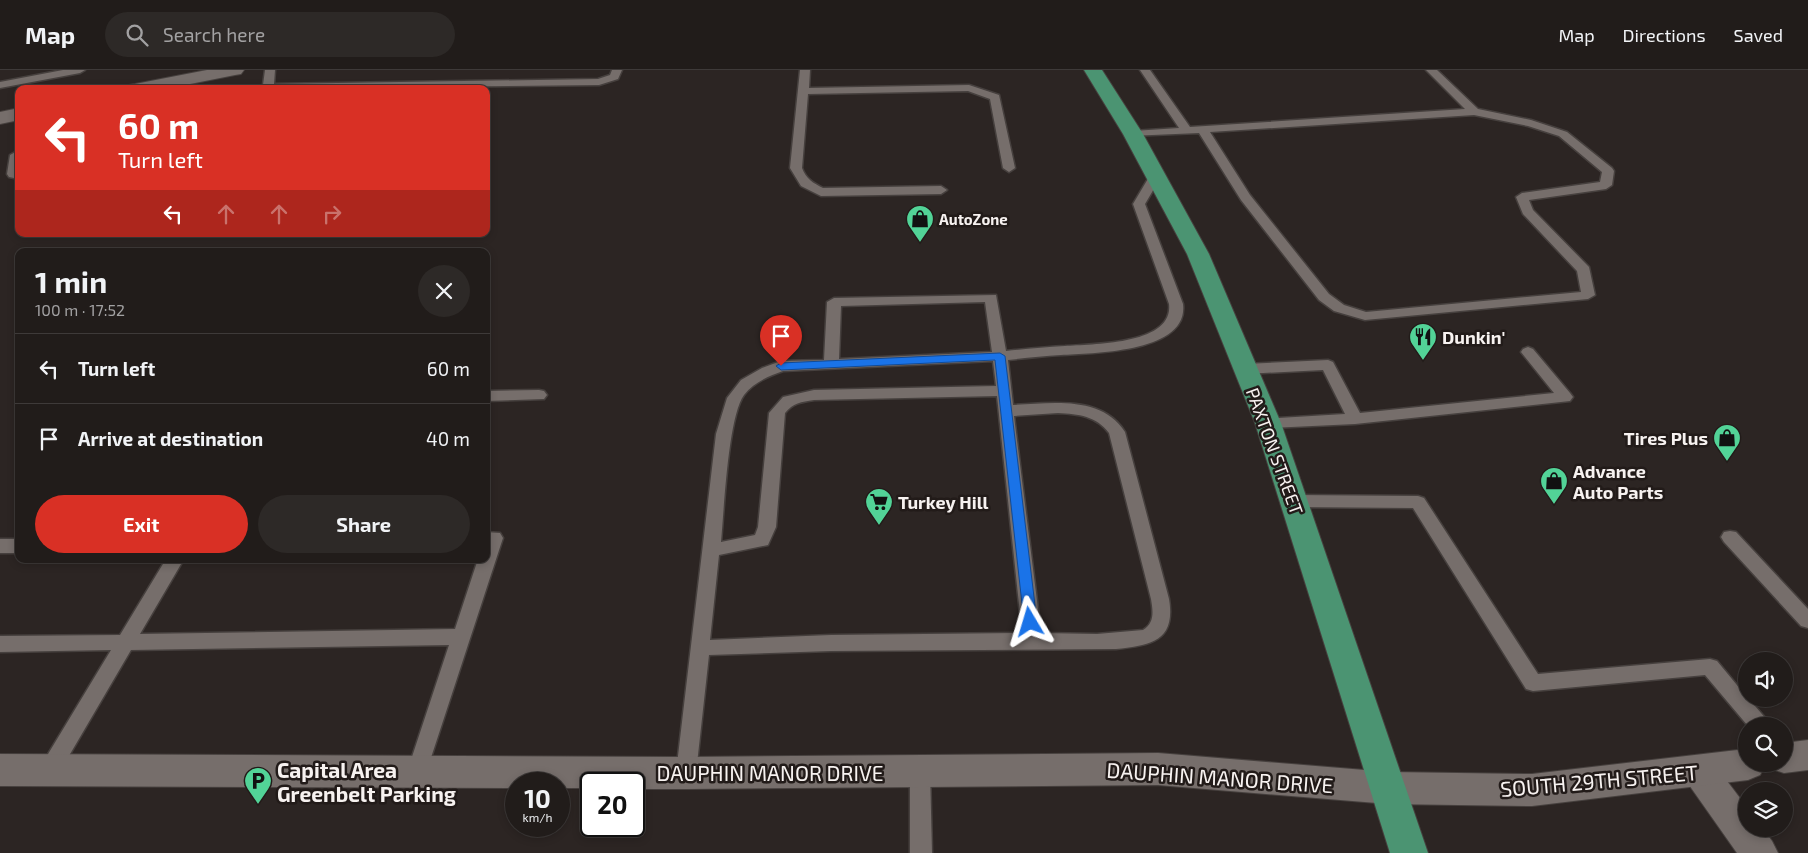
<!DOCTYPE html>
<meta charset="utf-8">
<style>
body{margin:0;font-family:"Exo 2",sans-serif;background:#2d2927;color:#f1f3f6;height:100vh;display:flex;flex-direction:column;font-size:19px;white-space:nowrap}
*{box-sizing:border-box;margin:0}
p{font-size:16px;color:#a2a1a2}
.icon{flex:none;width:28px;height:28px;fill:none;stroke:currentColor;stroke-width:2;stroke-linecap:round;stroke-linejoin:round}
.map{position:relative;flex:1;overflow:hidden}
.side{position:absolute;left:15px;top:178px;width:475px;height:315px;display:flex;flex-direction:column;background:#211c1a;border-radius:10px;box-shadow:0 2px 8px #0003,0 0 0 1px #3e3a39}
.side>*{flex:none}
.banner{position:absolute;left:15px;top:15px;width:475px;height:152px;border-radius:10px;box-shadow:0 2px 8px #0003,0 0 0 1px #3e3a39;background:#d93025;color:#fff;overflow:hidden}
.tools{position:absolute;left:1738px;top:582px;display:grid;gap:10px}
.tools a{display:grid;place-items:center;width:55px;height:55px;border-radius:50%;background:#211c1a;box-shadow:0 2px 8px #0003,0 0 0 1px #3e3a39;font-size:25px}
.speed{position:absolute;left:505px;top:702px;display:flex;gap:10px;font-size:25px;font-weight:700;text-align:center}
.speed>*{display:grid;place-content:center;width:65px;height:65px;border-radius:50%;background:#211c1a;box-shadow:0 2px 8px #0003,0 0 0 1px #3e3a39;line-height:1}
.speed small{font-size:12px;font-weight:400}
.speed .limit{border:2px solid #111;border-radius:8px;background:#fff;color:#111}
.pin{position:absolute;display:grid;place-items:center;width:42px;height:42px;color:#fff;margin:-51px -21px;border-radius:50% 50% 50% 0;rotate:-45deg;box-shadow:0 0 5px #0007}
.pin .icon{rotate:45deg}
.me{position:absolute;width:55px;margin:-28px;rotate:353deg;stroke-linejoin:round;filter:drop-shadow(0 0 4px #0008)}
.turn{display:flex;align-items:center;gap:18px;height:105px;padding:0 20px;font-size:22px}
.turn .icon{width:65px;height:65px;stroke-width:2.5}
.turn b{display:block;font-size:35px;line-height:42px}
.lanes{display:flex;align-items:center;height:48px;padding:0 20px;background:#0003;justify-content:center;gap:25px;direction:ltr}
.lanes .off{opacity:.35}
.round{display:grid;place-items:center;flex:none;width:52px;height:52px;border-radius:26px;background:#2d2927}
.overview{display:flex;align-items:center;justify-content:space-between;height:85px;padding:0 20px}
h1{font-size:30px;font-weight:700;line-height:38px}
.cta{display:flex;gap:10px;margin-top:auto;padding:10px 20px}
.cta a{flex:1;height:58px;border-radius:30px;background:#d93025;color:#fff;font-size:20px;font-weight:700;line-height:58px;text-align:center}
.cta a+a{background:#2d2927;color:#f1f3f6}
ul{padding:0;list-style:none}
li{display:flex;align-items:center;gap:15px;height:70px;padding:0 20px;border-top:1px solid #3e3a39}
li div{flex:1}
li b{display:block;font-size:19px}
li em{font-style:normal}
header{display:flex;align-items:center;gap:30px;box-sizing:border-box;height:70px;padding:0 25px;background:#211c1a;border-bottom:1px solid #3e3a39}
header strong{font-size:24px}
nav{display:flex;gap:28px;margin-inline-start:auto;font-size:18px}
.search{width:350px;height:45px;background:#2d2927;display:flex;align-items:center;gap:12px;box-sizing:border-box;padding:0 18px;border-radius:28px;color:#a2a1a2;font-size:19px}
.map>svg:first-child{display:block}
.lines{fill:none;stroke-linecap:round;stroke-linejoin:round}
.service-casing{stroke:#46403e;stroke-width:3}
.minor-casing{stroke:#46403e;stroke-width:2}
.tertiary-casing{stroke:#46403e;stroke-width:2}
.secondary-casing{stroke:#46403e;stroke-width:2}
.primary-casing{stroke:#46403e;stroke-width:2}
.service{fill:#766e6b;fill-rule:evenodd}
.minor{fill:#766e6b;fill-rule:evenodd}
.tertiary{fill:#766e6b;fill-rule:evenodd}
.secondary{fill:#766e6b;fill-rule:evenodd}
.primary{fill:#4b9472;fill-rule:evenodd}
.route{fill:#1a73e8;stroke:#114b97}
.labels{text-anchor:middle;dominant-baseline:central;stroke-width:5;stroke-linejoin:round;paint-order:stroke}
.far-poi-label{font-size:15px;font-weight:bold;fill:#f7f2f0;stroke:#221b19;text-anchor:start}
.poi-label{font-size:18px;font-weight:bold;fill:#f7f2f0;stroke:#221b19;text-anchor:start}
.street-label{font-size:18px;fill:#f7f2f0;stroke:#221b19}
.near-poi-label{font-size:21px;font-weight:bold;fill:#f7f2f0;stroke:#221b19;text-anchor:start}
.near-street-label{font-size:21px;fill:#f7f2f0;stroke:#221b19}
</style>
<header>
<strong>Map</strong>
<div class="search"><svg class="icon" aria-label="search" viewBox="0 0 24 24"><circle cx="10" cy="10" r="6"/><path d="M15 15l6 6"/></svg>Search here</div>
<nav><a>Map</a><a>Directions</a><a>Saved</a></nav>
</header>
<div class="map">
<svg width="1808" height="783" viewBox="0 0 1808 783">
<rect width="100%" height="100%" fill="#2c2523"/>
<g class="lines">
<defs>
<g id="service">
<path d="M63 0H85L80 3 0 18V12Z"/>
<path d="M265 0H275L274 14 598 9 610 5 612 0H622L618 9 599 15 253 19 263 15Z"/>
<path d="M800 0H810L809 18 969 15 999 25 1015 98 1009 102 1003 98 990 29 968 21 808 24 802 98C806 109 813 113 823 118L941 116 947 120 941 124 821 126 801 116 790 98Z"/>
<path d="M1140 0H1150L1190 57 1465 39 1426 0H1437L1478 39 1531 50 1567 62 1612 98 1614 101 1612 115 1606 119 1529 130 1533 140 1589 197 1595 225 1588 229 1365 250 1334 241 1319 230 1241 130 1199 63 1129 66 1127 64 1129 62 1133 61 1179 58ZM1474 45 1528 56 1559 66 1602 102 1600 112 1522 123 1516 127 1523 144 1577 201 1581 222 1366 242 1344 235 1329 224 1250 125 1210 62Z"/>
<path d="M19 80V109L9 107 7 104 10 85Z"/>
<path d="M1156 101 1162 105 1145 134 1183 234C1189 283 1092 283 1061 285 1043 286 1026 288 1008 290L1013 335C1051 333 1102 325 1125 362L1169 529C1176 571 1151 575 1116 579L831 581 709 585 696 703 693 710 686 712 679 710 676 703 716 364 727 328 741 310 762 298 781 291 824 290 827 232 834 228 996 225 1006 281C1026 279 1045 277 1065 276 1092 274 1174 275 1169 234L1133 134 1152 102ZM985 232 992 282 839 289 841 236ZM993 291 996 316 814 320 783 327 769 343 758 457 755 465 721 472C724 440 728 347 744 325 754 312 769 306 783 301ZM997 326 1022 563 831 565 710 570 719 485 768 475 776 457 785 343C793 333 801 332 814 330ZM1058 343C1079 344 1096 346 1109 363L1151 529C1153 541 1155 553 1143 560L1097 564 1041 563 1014 346Z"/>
<path d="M1528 277 1533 279 1570 323 1573 327 1570 331 1355 354 1268 358 1262 357 1260 353 1262 349 1345 344 1323 300 1245 304 1240 302 1238 299 1240 296 1245 294 1328 290 1333 292 1360 343 1554 323 1521 282 1523 279Z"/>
<path d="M539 320 544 321 547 325 544 329 486 331V321Z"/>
<path d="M1293 425 1418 426 1424 428 1538 604 1710 589 1717 591 1746 626V629H1749L1767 650 1770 656H1748L1705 605 1533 621 1526 619 1413 438 1293 437 1287 435 1285 431 1287 427Z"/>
<path d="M1730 461 1736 462 1808 539V558L1801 556 1724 472 1721 467 1724 462Z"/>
<path d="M486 462 500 463 503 468 424 709 417 711 410 709 407 702 449 575 131 580 56 708 49 710 42 708 39 701 42 694 111 580 0 582V566L120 565 166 489H184L140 564 455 559 478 489H486Z"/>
<rect x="0" y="469" width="19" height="14"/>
<path d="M920 692 927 694 930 701 932 783H910V701L913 694Z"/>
</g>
<g id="minor">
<path d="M1158 683 1389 702 1402 707 1407 718 1402 729 1389 734 1158 715 686 719H634V714H591V718H559V714H516V718L0 716V684L686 687Z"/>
<path d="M1699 685 1711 690 1746 736V759H1763L1772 771 1778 783H1737L1687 712 1681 701 1687 690Z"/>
</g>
<g id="tertiary">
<path d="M1808 670V700L1784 703 1772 699 1769 694H1784V673Z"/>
<path d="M1746 679V694H1766L1760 705 1748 710 1532 736 1389 734 1376 729 1371 718 1376 707 1389 702 1532 704Z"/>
</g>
<g id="secondary">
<path d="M207 0H244L241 4 235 5 165 19H126L129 15 135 14Z"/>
<path d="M19 38V50L0 54V42Z"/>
</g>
<path id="primary" d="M1084 0H1102L1143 64 1209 184 1281 353 1428 783H1390L1255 353 1187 184 1123 64Z"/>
</defs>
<use href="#service" class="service-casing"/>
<use href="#minor" class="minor-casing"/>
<use href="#tertiary" class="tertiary-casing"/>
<use href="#secondary" class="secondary-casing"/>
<use href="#primary" class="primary-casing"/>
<use href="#service" class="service"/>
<use href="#minor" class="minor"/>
<use href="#tertiary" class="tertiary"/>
<use href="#secondary" class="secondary"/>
<use href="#primary" class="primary"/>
</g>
<path class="route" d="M1000 283 1005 286 1037 552 1035 556 1030 557 1026 556 1024 552 995 290 781 300 776 296 781 293Z"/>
<defs>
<symbol id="shop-pin" viewBox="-11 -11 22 30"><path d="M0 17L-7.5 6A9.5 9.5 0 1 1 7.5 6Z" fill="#52d397" stroke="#221b19"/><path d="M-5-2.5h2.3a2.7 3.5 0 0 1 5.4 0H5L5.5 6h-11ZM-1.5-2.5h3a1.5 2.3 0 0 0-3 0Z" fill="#111"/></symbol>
<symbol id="restaurant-pin" viewBox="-11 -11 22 30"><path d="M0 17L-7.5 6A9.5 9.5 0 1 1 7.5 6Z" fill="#52d397" stroke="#221b19"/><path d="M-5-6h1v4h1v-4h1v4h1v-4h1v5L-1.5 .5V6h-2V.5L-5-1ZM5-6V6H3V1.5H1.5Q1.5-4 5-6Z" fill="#111"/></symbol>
<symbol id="supermarket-pin" viewBox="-11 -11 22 30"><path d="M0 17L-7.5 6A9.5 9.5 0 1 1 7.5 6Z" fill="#52d397" stroke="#221b19"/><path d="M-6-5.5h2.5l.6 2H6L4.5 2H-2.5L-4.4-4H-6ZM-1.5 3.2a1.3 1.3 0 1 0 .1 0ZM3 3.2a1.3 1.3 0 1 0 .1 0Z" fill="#111"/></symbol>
<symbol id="parking-pin" viewBox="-11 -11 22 30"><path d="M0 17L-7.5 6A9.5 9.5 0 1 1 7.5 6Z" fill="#52d397" stroke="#221b19"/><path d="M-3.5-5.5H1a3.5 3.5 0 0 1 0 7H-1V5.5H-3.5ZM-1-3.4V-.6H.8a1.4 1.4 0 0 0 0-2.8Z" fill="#111"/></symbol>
</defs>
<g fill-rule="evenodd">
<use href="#shop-pin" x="904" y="133" width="32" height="43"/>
<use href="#restaurant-pin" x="1407" y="251" width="32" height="43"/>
<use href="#shop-pin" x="1711" y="352" width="32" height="43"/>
<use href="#shop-pin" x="1538" y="395" width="32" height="43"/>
<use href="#supermarket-pin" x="863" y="416" width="32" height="43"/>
<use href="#parking-pin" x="242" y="695" width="32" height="43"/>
</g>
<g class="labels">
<g class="far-poi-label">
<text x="939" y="149">AutoZone</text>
</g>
<g class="poi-label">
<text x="1442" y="267">Dunkin'</text>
<text x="1708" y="368" text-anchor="end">Tires Plus</text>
<text x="1573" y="401">Advance<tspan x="1573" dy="21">Auto Parts</tspan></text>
<text x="898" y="432">Turkey Hill</text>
</g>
<g class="street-label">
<text transform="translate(1275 381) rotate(70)">PAXTON STREET</text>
</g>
<g class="near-poi-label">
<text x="277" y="699">Capital Area<tspan x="277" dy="24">Greenbelt Parking</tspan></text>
</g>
<g class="near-street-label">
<text x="770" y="702">DAUPHIN MANOR DRIVE</text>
<text transform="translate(1220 707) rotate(4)">DAUPHIN MANOR DRIVE</text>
<text transform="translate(1599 710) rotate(-5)">SOUTH 29TH STREET</text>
</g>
</g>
</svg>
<div class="tools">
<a><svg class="icon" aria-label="sound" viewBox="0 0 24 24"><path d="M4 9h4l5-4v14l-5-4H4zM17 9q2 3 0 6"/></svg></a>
<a><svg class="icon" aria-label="search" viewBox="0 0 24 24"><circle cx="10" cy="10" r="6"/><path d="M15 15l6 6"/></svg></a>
<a><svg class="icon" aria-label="layers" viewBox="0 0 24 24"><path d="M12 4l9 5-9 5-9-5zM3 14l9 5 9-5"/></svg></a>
</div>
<div class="speed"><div>10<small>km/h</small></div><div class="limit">20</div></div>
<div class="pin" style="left:781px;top:296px;background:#d93025"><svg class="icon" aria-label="arrive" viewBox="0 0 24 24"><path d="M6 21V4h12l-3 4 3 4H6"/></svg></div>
<svg class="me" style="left:1030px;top:552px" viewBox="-20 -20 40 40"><path d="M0-17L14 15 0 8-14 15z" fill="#1a73e8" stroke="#fff" stroke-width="4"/></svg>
<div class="banner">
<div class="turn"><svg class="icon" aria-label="left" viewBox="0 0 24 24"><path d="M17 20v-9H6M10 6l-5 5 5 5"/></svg><div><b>60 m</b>Turn left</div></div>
<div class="lanes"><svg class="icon" aria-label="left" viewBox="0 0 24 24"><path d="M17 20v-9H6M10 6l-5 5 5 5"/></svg><svg class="icon off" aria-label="ahead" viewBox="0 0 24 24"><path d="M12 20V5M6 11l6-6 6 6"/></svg><svg class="icon off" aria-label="ahead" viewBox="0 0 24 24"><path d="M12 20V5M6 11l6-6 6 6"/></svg><svg class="icon off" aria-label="right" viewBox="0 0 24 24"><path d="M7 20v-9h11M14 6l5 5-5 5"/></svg></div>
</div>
<section class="side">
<div class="overview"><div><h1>1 min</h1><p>100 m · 17:52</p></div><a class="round"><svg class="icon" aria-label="close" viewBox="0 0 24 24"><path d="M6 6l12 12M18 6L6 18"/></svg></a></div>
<ul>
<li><svg class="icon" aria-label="left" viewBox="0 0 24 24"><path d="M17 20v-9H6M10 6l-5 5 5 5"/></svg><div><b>Turn left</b></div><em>60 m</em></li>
<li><svg class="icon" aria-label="arrive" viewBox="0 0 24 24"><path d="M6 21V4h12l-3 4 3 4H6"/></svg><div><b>Arrive at destination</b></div><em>40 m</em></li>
</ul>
<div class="cta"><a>Exit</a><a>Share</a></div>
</section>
</div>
